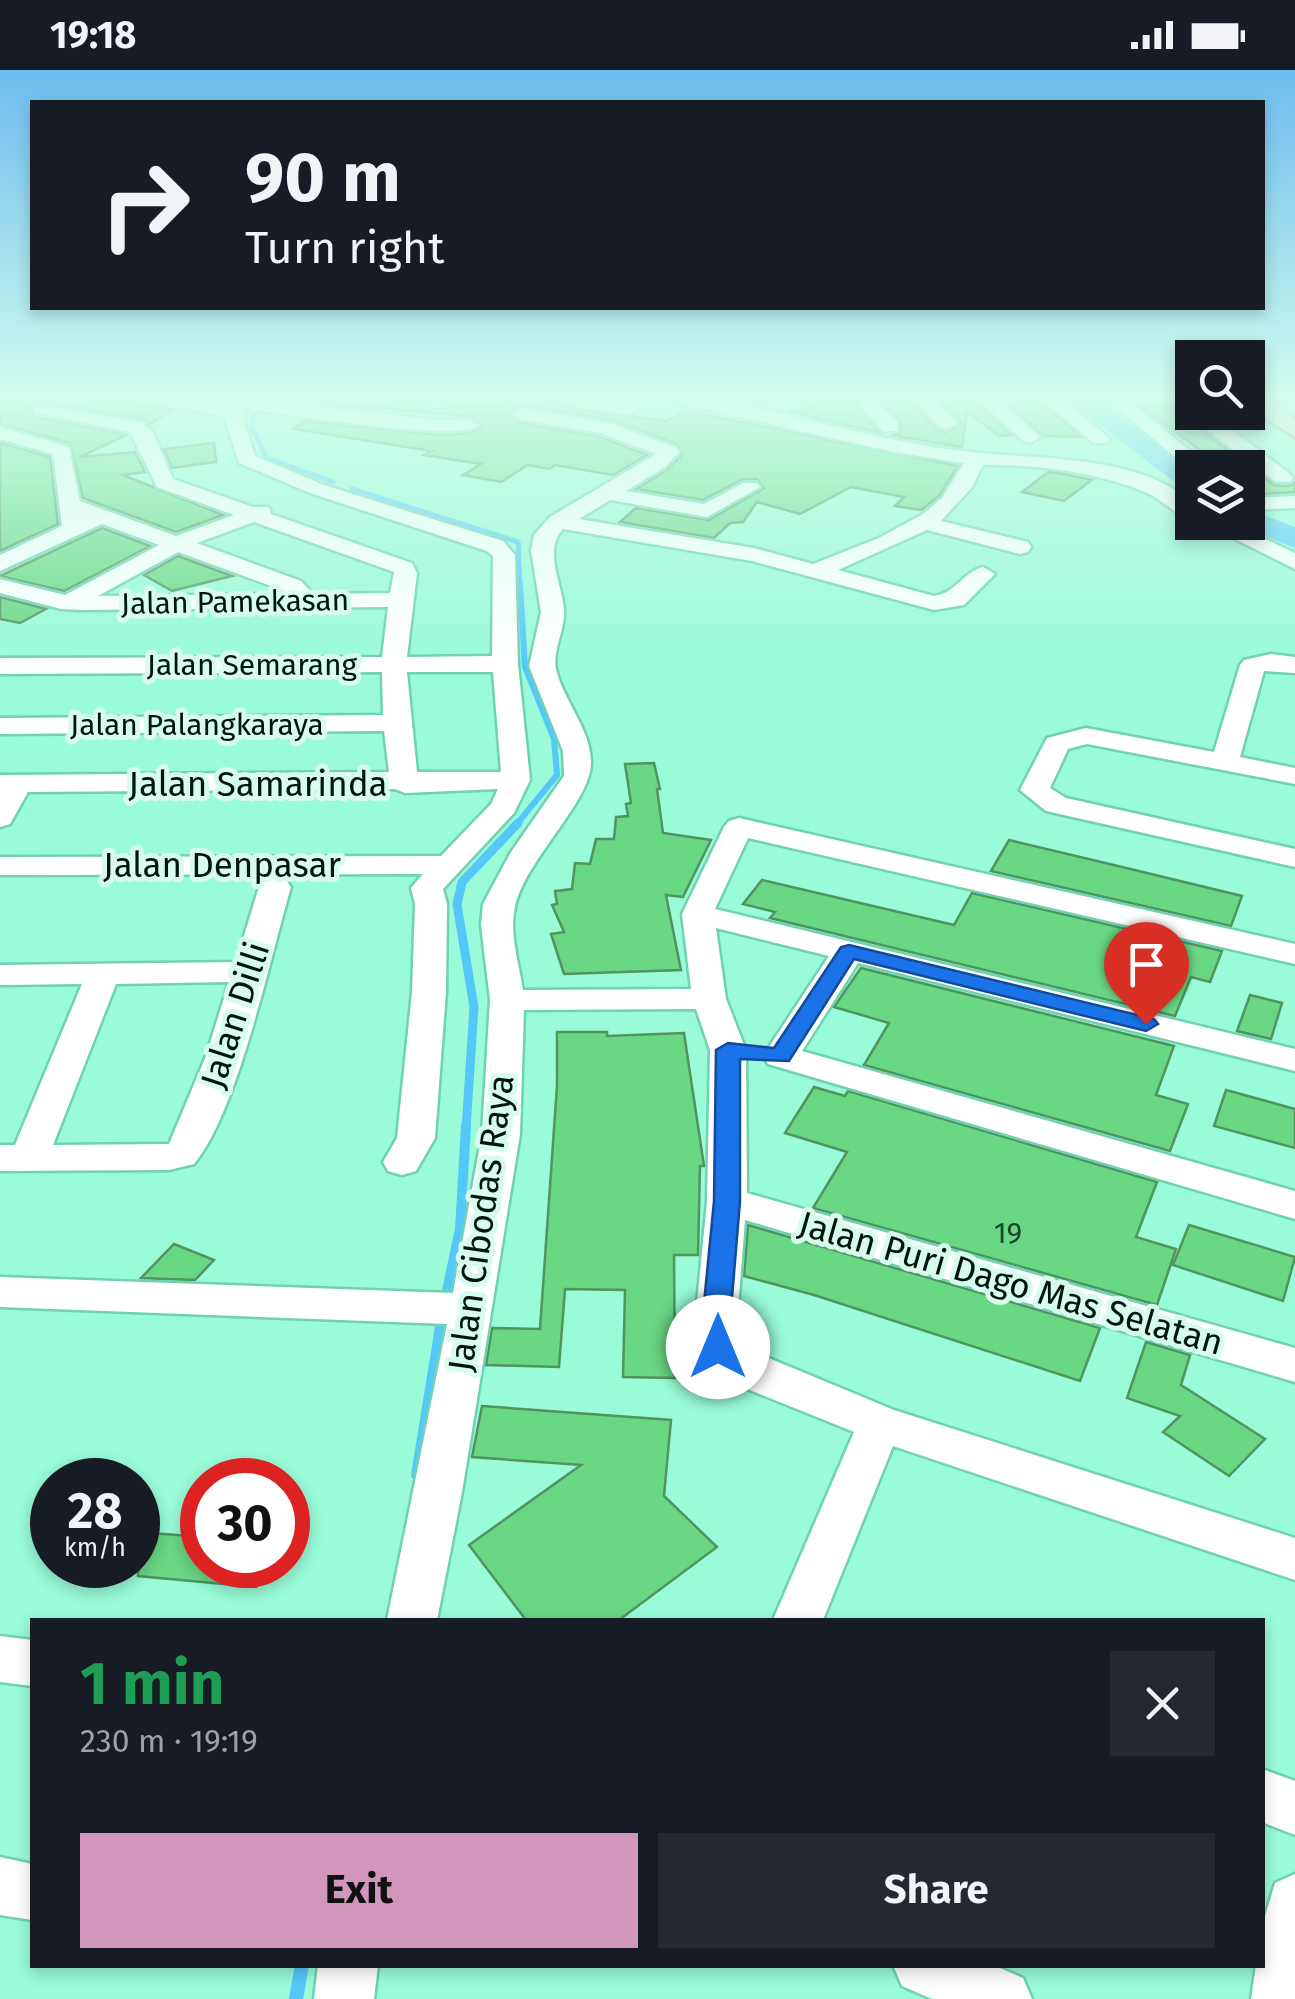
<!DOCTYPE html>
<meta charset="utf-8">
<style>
body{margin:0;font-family:"Fira Sans",sans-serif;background:#242831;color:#f1f3f6;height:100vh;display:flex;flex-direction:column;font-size:38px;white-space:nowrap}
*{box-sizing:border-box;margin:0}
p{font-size:32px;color:#9ea1a6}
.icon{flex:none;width:55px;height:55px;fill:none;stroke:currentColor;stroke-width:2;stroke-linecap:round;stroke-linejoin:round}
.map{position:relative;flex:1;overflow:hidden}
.drawer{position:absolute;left:30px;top:1548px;width:1235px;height:350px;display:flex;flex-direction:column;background:#171b24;border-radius:0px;box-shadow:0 5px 15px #0003}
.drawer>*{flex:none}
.hud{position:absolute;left:30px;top:30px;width:1235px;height:210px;border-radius:0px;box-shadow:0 5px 15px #0003;background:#171b24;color:#f1f3f6;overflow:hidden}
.fabs{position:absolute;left:1175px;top:270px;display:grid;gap:20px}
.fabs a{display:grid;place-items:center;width:90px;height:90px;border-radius:0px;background:#171b24;box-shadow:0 5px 15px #0003;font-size:50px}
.speed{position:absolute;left:30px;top:1388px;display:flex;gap:20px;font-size:50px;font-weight:700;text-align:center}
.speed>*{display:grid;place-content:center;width:130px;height:130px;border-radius:50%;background:#171b24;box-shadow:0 5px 15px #0003;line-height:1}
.speed small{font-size:25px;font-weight:400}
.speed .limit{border:15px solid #d22;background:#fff;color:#111}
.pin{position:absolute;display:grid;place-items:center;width:85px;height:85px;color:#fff;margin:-102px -42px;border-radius:50% 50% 50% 0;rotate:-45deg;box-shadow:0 0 10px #0007}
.pin .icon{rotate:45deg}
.me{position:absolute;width:110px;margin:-55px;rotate:0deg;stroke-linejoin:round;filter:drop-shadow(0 0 8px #0008)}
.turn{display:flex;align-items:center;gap:35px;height:210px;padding:0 50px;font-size:45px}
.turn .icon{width:130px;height:130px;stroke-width:2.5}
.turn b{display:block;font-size:70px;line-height:85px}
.round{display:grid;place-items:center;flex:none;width:105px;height:105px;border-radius:0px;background:#242831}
.head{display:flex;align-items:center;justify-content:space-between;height:170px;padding:0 50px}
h1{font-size:60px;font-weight:700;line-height:75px;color:#1e9e55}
.primary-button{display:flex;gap:20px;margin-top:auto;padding:20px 50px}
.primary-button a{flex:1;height:115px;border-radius:0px;background:#d097bb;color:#111;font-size:40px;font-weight:700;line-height:115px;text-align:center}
.primary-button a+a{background:#242831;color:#f1f3f6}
.status{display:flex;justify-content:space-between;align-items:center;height:70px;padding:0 50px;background:#171b24;direction:ltr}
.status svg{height:28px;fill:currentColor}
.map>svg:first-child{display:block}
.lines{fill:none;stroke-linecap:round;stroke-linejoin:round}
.stream-far4{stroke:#55c8f9;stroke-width:5}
.stream-far3{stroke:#55c8f9;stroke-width:6}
.stream-far2{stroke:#55c8f9;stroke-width:9}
.stream-far1{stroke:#55c8f9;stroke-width:10}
.stream{stroke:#55c8f9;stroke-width:14}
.river{fill:#55c8f9;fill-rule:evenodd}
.building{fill:#6ad784;stroke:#50945f;stroke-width:2.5}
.minor-casing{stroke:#6fd2b0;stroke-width:5}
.major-casing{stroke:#a07b61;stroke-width:5}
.minor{fill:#fff;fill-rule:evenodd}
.major{fill:#f9d1bb;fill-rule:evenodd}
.route{fill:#1a73e8;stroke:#114b97;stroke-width:2.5}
.labels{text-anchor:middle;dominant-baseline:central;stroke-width:10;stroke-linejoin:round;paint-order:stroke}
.far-street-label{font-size:30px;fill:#01140e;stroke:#d7fbed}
.number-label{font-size:30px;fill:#1b452c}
.street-label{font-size:35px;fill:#01140e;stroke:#d7fbed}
</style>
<div class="status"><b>19:18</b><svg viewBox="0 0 49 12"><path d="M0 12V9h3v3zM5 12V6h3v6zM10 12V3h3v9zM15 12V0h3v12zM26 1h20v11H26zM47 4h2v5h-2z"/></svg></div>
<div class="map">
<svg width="1295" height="1929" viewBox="0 0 1295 1929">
<rect width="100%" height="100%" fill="#99fbd8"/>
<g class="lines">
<g class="stream-far4">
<path d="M281 326 257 339 251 357 267 388 333 412"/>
<path d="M352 419 518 472 520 516"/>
</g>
<path class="stream-far3" d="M516 755 557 705 554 669 525 597 520 514"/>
<path class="stream-far2" d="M466 1059 474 937 457 834 462 812 518 753"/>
<g class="stream-far1">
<path d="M445 1230 460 1159 466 1056"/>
<path d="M416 1405 442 1245"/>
</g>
<path class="stream" d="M296 1929 302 1895"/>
<g class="river">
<path d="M1063 326H1093L1192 399V421L1182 418Z"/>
<path d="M1248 439 1295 457V478L1237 455 1248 452Z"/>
</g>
</g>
<g class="building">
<path d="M19 326H137L139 329 132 332 172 340 150 354 144 349 36 331 31 335 34 347 126 365 80 387 135 382 145 402 123 405 223 445 176 462 83 428 70 373 0 354V334Z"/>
<path d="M336 326 427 330 414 341 501 334 502 326H561L562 335 571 339 666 351 686 341 958 396 939 426 921 440 895 436 904 427 851 417 800 444 757 432 743 452 730 453 714 468 620 452 636 438 709 450 764 418 757 409H743L703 430 636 419 667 400 682 385 677 374 613 350 520 335 509 343 520 353 600 367 647 385 613 405 555 395 550 399 528 395 501 412 463 405 481 394 424 385 431 381 294 359 304 351 439 365 465 364 482 358 469 346 326 334Z"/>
<path d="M801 326H848L880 363 788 341 813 338Z"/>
<path d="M876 326H907L937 360 946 363 961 353 935 326H970L969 334 977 333 1011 365 999 366 967 341 962 377 890 365 900 364 901 353Z"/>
<path d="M1036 328 1038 329 1081 367 1043 366 1005 330Z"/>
<path d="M1180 335 1187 349 1274 415 1290 416 1295 412V422L1264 424 1248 413V398H1224L1142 337Z"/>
<path d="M0 373 50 387 58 454 0 481Z"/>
<path d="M214 373 216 392 172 398 164 379Z"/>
<path d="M1048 402 1065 404 1092 410 1064 431 1022 422Z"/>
<path d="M102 458 150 476 64 521 0 506Z"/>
<path d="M178 486 232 506 172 521 144 505Z"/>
<path d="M0 527 46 539 20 553 0 549Z"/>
<path d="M654 693 660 719H657L663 763 711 770 683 827 666 825 681 900 564 904 551 864 564 862 552 835 557 834 555 821 572 819 575 793 590 794 596 769H614L616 747 628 746 626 734 631 733 625 694Z"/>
<path d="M1009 770 1118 796 1242 826 1231 856 991 801Z"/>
<path d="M762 810 954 855 972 823 1222 881 1210 912 1191 907 1175 946 770 848 775 842 743 834Z"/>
<path d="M861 898 1174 976 1156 1025 1188 1034 1170 1081 864 995 889 953 834 937Z"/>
<path d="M1250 925 1282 933 1271 969 1237 961Z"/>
<path d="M557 962H607V966L684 963 704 1096H700L698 1185H674L675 1308 623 1307 625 1220 565 1219 559 1297 486 1295 492 1258 540 1259 557 1016Z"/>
<path d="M814 1017 845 1026 848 1021 1157 1112 1136 1167 1176 1179 1157 1235 813 1138 847 1082 785 1063Z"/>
<path d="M1226 1020 1295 1039V1078L1214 1056Z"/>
<path d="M748 1155 1100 1258 1080 1311 814 1225 744 1206Z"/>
<path d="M1189 1155 1295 1187 1283 1231 1173 1195Z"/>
<path d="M174 1174 214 1190 195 1210 141 1208Z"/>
<path d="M1146 1272 1190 1285 1181 1315 1265 1369 1229 1406 1163 1362 1180 1346 1127 1328Z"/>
<path d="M482 1336 671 1350 664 1426 717 1477 619 1550H526L469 1475 581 1395 472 1387Z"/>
<path d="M138 1462 202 1467V1495H261L256 1517 138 1506Z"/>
</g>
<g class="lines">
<defs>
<g id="minor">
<path d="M141 326H178L228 336 241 326H262L260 330 435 350H469L479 356C459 372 283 344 247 339L242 344 255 386 324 415 503 471 515 485 518 594 530 710 514 743 443 819 447 834 446 922 435 1068 416 1101 402 1105 388 1101 383 1092 397 1068 412 922 415 834 411 818 423 804 0 805V787L441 786 491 734 498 719 405 723 395 719 28 722 10 754 0 757V705L389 702 384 661 0 664V648L383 645 382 602 0 604V588L382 587 388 537 81 540 61 539 0 523V509L65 525 159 475 102 454 0 501V485L62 456 53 384 0 369V357L69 377 80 431 176 466 234 445 157 417 130 362 35 343V335L143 353 153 362 173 409 253 437H269L271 444 412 493 417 503 407 587 492 586 493 486 487 481 310 423 239 393 224 346 150 332ZM254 452 394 502 390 523 313 524 301 511 197 473ZM178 482 285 521 289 524 98 526ZM407 602H493L501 702H417Z"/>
<path d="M565 326 630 333 639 339 630 345 572 335 565 333Z"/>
<path d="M664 326C742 326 820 357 897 370 922 375 947 380 972 382 1039 390 1140 384 1192 433V449C1175 445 1162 429 1145 422 1096 402 1037 394 983 395L972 417 941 451 1028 472 1031 477 1028 482 1020 484 927 460 838 500 934 526C956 523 963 502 983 497L995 504 964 535 934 540 752 491 563 459C543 480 562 514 564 539 566 558 552 580 556 599 563 630 590 658 591 691 593 730 524 791 515 837 509 863 519 894 523 920L691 919 682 844 724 757 729 751 739 748 1295 874V894L748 768 715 839 1295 979V1001L858 893 802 981 1295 1121V1149L768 994 763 986 829 886 716 858 726 929 746 980 747 1123 1295 1278V1312L745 1150 736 1264 742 1277 894 1340 1295 1468V1510L893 1376 823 1550H773L854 1362 730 1312 710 1300 694 1264 707 1131 710 980 696 939 524 940 520 1064 462 1422 437 1550H387L447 1254 0 1237V1207L453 1223 482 1064 490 930 481 855 483 834 511 782 564 706 563 681 529 596 541 542 531 480 534 465 550 447 656 384 601 363 522 350 513 344 522 338 612 354 676 378 679 382 665 397 626 421 704 434 743 413H757L760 417 707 447 610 430 579 449 754 478 813 494 879 468 923 444 942 428 964 393 894 382 673 332Z"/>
<path d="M852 326H871L897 353V361H883Z"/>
<path d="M911 326H930L957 353 947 359 940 357Z"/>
<path d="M975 326H995L1040 367 1030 373 1023 371Z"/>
<path d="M1040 326H1060L1110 369 1107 373H1093Z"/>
<path d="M1103 326H1123L1211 398H1192V401Z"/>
<path d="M1192 337V342H1209L1290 404 1293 408 1290 412H1276L1189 346 1187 342Z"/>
<path d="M1295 426V438L1248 440V428Z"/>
<path d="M1201 452H1229L1295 483V499Z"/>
<path d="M1271 584 1295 587V603L1264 601 1240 687 1295 698V714L1087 674 1068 679 1050 718 1066 728 1295 779V797L1046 741 1020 720 1047 668 1086 658 1214 682 1240 595 1244 590Z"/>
<path d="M275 808 286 810 291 817C270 888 238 1041 194 1094L169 1100 0 1101V1075H15L82 914 0 915V895L236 892 259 817 264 810ZM229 912 206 986 169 1074 53 1075 116 914Z"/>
<path d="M0 1566 32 1570V1616L0 1612Z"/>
<path d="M1262 1699 1295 1711V1765L1262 1752Z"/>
<path d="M0 1787 32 1794V1850L0 1845Z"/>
<path d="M1295 1804V1929H1251L1256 1895H1262V1856L1275 1813Z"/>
<path d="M318 1895H378L374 1929H314Z"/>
<path d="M893 1895H993L1023 1908 1032 1929H932L902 1916Z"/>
</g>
<path id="major" d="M1248 326H1263L1295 349V367L1248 337Z"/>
</defs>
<use href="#minor" class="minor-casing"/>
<use href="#major" class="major-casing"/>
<use href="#minor" class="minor"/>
<use href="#major" class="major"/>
</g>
<linearGradient id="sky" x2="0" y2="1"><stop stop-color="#6dbcef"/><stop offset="0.55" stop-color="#d1fded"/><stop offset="1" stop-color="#d1fded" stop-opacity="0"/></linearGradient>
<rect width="1295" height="596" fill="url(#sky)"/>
<path class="route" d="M849 875 1154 949 1158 954 1146 961 854 889 789 991 740 989V1131L729 1264 732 1277 728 1285 718 1288 708 1285 701 1264 714 1131 716 980 728 973 774 978 841 877Z"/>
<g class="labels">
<g class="far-street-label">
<text transform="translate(235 532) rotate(-1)">Jalan Pamekasan</text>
<text x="252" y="595">Jalan Semarang</text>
<text x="197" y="655">Jalan Palangkaraya</text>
</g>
<g class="number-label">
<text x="1008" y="1163">19</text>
</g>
<g class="street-label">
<text x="258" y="714">Jalan Samarinda</text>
<text x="222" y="795">Jalan Denpasar</text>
<text transform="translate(235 945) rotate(-72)">Jalan Dilli</text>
<text transform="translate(481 1153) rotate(-82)">Jalan Cibodas Raya</text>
<text transform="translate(1011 1213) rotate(16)">Jalan Puri Dago Mas Selatan</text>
</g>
</g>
</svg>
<div class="fabs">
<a><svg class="icon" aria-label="search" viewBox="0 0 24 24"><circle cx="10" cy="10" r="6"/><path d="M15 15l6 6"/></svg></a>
<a><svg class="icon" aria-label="layers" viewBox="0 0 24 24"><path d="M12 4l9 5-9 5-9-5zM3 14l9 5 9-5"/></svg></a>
</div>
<div class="speed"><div>28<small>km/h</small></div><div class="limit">30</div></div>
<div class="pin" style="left:1146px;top:954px;background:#d93025"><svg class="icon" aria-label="arrive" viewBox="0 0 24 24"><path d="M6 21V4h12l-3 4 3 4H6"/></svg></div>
<svg class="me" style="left:718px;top:1277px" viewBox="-20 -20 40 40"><circle r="19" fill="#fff"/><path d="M0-13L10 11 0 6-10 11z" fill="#1a73e8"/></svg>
<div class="hud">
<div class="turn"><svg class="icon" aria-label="right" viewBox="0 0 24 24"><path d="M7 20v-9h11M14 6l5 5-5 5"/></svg><div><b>90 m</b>Turn right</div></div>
</div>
<section class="drawer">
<div class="head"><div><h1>1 min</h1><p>230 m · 19:19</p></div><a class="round"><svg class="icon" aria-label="close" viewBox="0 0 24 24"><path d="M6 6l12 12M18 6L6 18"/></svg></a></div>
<div class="primary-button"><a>Exit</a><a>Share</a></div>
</section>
</div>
